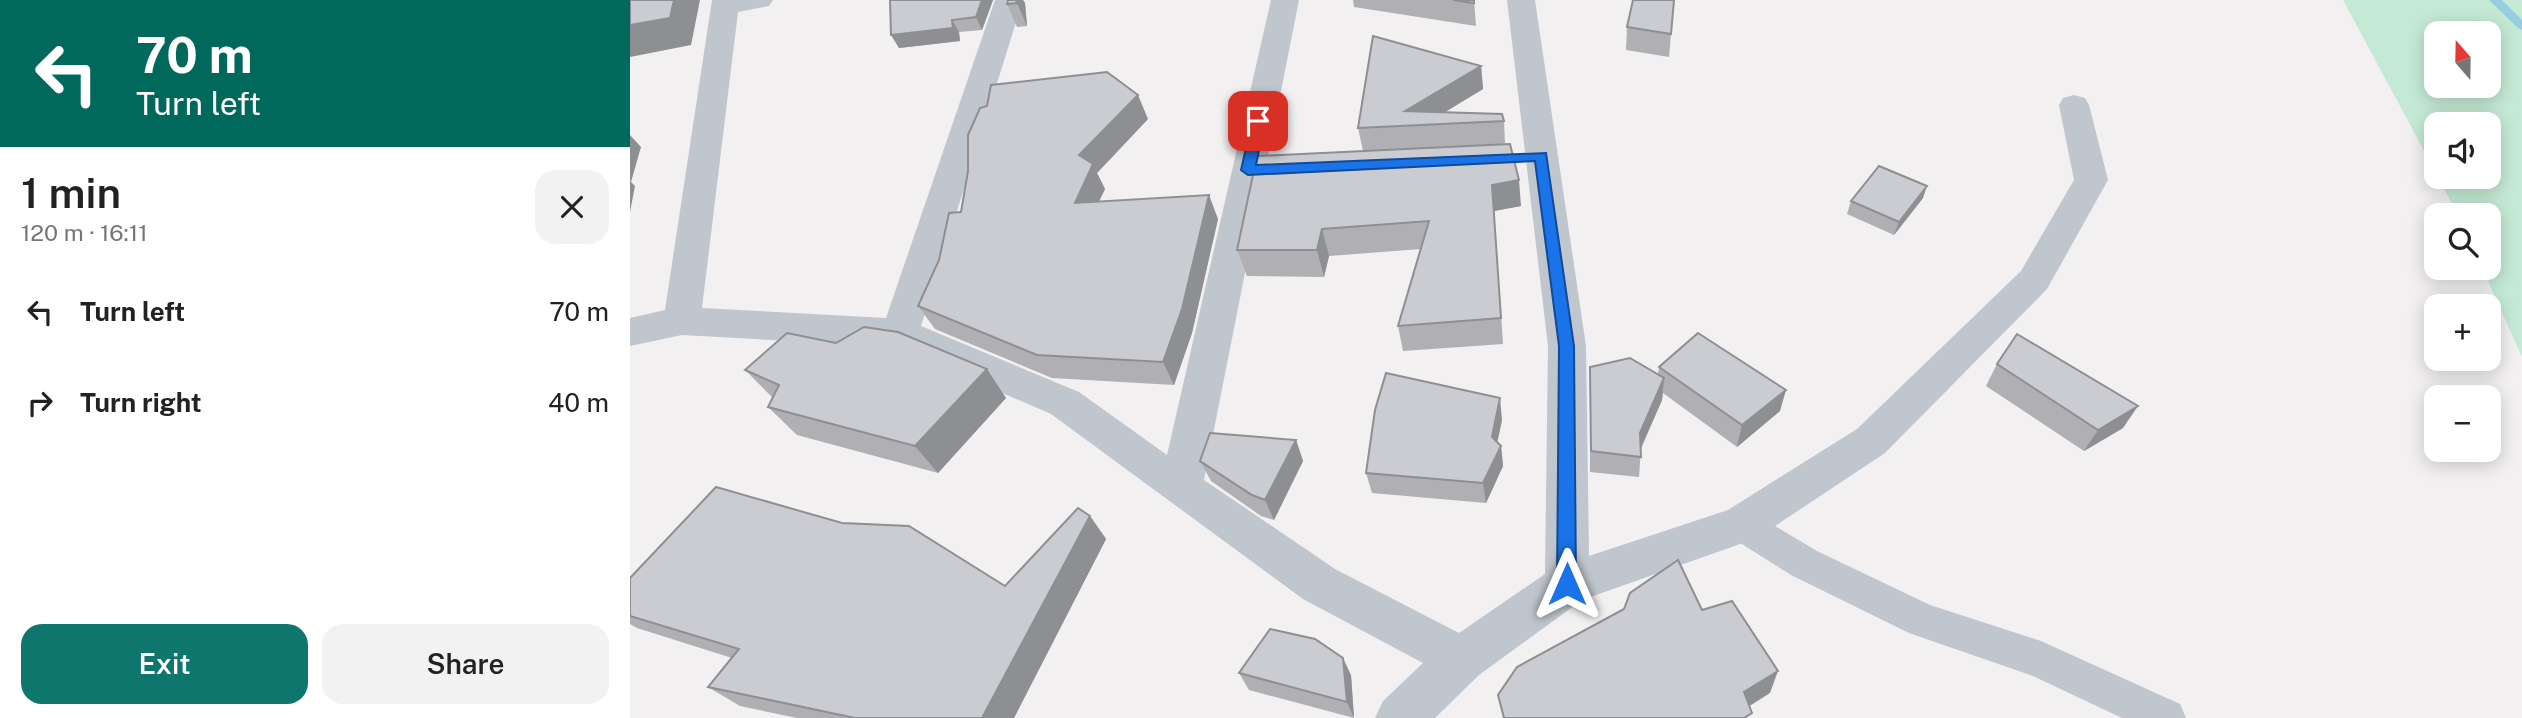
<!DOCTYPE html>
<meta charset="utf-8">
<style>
body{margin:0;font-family:"Public Sans",sans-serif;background:#f2f2f2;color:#222;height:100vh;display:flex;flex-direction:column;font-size:26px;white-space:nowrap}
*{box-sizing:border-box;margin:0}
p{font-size:23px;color:#767676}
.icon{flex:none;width:38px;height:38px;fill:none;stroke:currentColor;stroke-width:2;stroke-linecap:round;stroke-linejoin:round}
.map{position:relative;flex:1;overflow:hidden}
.panel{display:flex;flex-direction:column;background:#fff;width:630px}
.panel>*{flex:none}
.hud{background:#00695c;color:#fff;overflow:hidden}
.needle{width:46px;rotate:340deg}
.controls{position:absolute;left:1794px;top:21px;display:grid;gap:14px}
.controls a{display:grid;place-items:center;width:77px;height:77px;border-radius:14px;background:#fff;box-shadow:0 4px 18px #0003;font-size:35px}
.pin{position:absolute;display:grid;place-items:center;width:60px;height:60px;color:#fff;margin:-30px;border-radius:14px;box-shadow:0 4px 10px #0006}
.me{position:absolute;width:77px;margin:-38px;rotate:0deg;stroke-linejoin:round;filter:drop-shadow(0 0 5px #0008)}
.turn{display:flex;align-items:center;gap:24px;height:147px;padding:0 21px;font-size:32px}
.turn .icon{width:91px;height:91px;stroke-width:2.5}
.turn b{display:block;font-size:49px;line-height:60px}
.round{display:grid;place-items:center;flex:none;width:74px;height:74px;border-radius:21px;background:#f2f2f2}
.overview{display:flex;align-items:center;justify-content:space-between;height:119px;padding:0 21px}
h1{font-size:42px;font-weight:600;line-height:52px}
.button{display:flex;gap:14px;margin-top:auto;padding:14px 21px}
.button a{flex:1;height:80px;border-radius:21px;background:#0f766e;color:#fff;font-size:28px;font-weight:600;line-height:80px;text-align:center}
.button a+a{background:#f2f2f2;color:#222}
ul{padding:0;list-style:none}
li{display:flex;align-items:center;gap:21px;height:91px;padding:0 21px}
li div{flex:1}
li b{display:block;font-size:26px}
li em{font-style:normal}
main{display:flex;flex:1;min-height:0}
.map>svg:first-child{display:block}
.green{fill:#c4ead5;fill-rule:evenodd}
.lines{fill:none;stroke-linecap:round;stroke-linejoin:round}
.stream{fill:#97cce1;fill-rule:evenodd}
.lane{fill:#c0c6cd;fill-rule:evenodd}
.street{fill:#c0c6cd;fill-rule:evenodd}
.wall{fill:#afafb4}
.shaded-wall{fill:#8e8f92}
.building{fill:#cbccd1;stroke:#8e8f92;stroke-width:2}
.route{fill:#1a73e8;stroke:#114b97;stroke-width:2}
</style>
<main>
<section class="panel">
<div class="hud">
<div class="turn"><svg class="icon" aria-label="left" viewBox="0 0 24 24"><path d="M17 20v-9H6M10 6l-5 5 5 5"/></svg><div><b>70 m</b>Turn left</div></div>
</div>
<div class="overview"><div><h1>1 min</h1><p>120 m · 16:11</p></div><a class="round"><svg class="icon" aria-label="close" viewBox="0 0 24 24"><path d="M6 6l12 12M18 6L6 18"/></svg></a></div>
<ul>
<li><svg class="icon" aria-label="left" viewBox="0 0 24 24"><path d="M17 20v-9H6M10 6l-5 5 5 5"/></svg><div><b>Turn left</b></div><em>70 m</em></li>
<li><svg class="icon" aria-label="right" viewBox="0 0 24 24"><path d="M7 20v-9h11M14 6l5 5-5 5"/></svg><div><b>Turn right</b></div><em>40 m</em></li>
</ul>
<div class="button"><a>Exit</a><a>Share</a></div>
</section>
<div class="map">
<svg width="1892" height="718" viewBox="0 0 1892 718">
<rect width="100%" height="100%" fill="#f2f0f0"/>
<path class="green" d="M1713 0H1892V357L1852 268H1858V215H1828L1808 177H1858V124H1806V173ZM1806 33H1858V86H1806Z"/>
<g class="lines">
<path class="stream" d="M1859 0H1872L1892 20V30L1888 28Z"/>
<path class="lane" d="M1112 509 1125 514 1187 551 1300 605 1411 641 1550 704 1556 718H1492L1403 676 1279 633 1161 575 1099 536 1094 525 1099 514Z"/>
<path class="street" d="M82 0H143L139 6 108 12 72 308 256 318 365 0H393L291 326 449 392 537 455 641 0H669L574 480 705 569 829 633 915 574 918 346 877 0H905L956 346 959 556 1098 510 1227 429 1391 271 1444 180 1429 105 1433 98 1444 95 1455 98 1459 105 1478 180 1417 289 1255 453 1127 538 952 600 849 675 805 718H745L753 701 793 663 673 599 421 414 266 347 52 335 0 346V318L35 310Z"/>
</g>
<g class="wall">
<path d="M260 0H363L352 30 329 32 330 41 269 48Z"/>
<path d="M378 0H393L395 3 397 26 387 27 377 4Z"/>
<path d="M723 0H844L846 26 724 7Z"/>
<path d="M1044 0 1039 57 996 50 997 27Z"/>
<path d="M851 66 853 89 814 112 874 121 875 144 891 206 864 211 873 344 773 351 768 326 791 249 699 256 694 277 617 276 607 250 733 151 728 128Z"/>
<path d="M518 119 467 173 475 189 469 201 588 219 562 333 544 385 422 378 305 329 288 306 331 212Z"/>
<path d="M1293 198 1264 235 1217 214 1221 201Z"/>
<path d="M1367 364 1493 428 1454 451 1356 386Z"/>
<path d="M960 367 1028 374 1029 367 1150 411 1107 447 1033 393 1032 400 1011 449 1009 477 960 472Z"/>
<path d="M115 370 376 398 308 473 167 435 138 407 143 398Z"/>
<path d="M872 420 867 442 871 446 873 466 856 503 742 493 736 473Z"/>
<path d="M666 440 673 461 644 520 631 516 581 481 570 461Z"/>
<path d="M460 516 476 539 384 718H167L110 706 78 687 102 658 7 628 0 624V578L375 586Z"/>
<path d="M609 673 721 675 724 718 619 690Z"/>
</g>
<g class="shaded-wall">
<path d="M44 0H70L61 45 0 57V25Z"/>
<path d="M352 0H363L352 30 346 17Z"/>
<path d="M386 0H393L395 3 397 26 387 3Z"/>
<path d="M322 20 329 32 330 41 269 48 261 35Z"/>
<path d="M851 66 853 89 794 125 775 111Z"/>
<path d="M508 95 518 119 467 173 475 189 457 227 445 203 449 155Z"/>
<path d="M0 135 11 147 1 182 5 186 0 212Z"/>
<path d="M889 180 891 206 864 211 873 344 862 185Z"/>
<path d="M1297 186 1293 198 1264 235 1269 222Z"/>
<path d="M579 195 588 219 562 333 544 385 533 362Z"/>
<path d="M692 229 699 256 694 277 687 250Z"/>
<path d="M357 369 376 398 308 473 285 446Z"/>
<path d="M1034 378 1032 400 1008 454 1010 433Z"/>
<path d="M1156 390 1150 411 1107 447 1112 425Z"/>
<path d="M870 398 872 420 864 458 862 437Z"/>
<path d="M1508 406 1493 428 1454 451 1468 430Z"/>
<path d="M666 440 673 461 644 520 635 500Z"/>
<path d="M871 446 873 466 856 503 853 483Z"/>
<path d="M460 516 476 539 384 718H352Z"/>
<path d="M713 658 721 675 724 718 717 702Z"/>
<path d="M1148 671 1140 693 1107 714 1114 692Z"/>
</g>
<g class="building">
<path d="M0 0H44L40 18 0 25Z"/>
<path d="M260 0H352L346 17 322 20 323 28 261 35Z"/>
<path d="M378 0H386L387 3 377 4Z"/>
<path d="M823 0H844V3Z"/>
<path d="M1003 0H1044L1041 34 997 27Z"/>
<path d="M743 36 851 66 775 111 872 114 874 121 728 128Z"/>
<path d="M477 72 508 95 449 155 463 164 445 203 579 195 552 309 533 362 407 355 288 306 309 260 319 213 331 212 338 171V135L350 108 357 106 361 85Z"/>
<path d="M880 144 889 180 862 185 871 318 768 326 799 221 692 229 687 250H607L627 156Z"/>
<path d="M1249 166 1297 186 1269 222 1221 201Z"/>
<path d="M234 327 268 332 357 369 285 446 138 407 149 385 115 370 157 333 206 343Z"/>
<path d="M1068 333 1156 390 1112 425 1029 367Z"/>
<path d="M1387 334 1508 406 1468 430 1367 364Z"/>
<path d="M1000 358 1034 378 1010 433 1011 457 961 451 960 367Z"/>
<path d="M756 373 870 398 862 437 871 446 853 483 736 473 745 410Z"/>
<path d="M580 433 666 440 635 500 622 495 570 461Z"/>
<path d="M86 487 212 523 279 526 375 586 448 508 460 516 352 718H225L78 687 109 649 0 616V578Z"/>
<path d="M1048 560 1072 610 1102 601 1148 671 1114 692 1122 713 1114 718H874L868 695 887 667 994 609 1000 593Z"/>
<path d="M640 629 685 639 713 658 717 702 609 673Z"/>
</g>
<path class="route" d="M628 117 635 121 626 165 916 153 944 346 946 584 943 591 937 593 930 591 927 584 929 346 905 161 618 175 611 170 622 121Z"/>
</svg>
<div class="controls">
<a><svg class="needle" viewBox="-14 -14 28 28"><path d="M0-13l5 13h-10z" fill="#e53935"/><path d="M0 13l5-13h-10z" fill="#767676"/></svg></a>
<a><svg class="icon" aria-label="sound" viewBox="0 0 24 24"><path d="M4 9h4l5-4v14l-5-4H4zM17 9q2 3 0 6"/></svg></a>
<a><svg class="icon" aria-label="search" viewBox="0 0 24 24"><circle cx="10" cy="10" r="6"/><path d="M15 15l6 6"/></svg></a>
<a>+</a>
<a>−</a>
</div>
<div class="pin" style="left:628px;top:121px;background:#d93025"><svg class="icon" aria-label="arrive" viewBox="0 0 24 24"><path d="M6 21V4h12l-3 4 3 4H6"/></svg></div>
<svg class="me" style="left:937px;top:584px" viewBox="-20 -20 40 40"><path d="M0-17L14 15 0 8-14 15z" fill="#1a73e8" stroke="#fff" stroke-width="4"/></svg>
</div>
</main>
